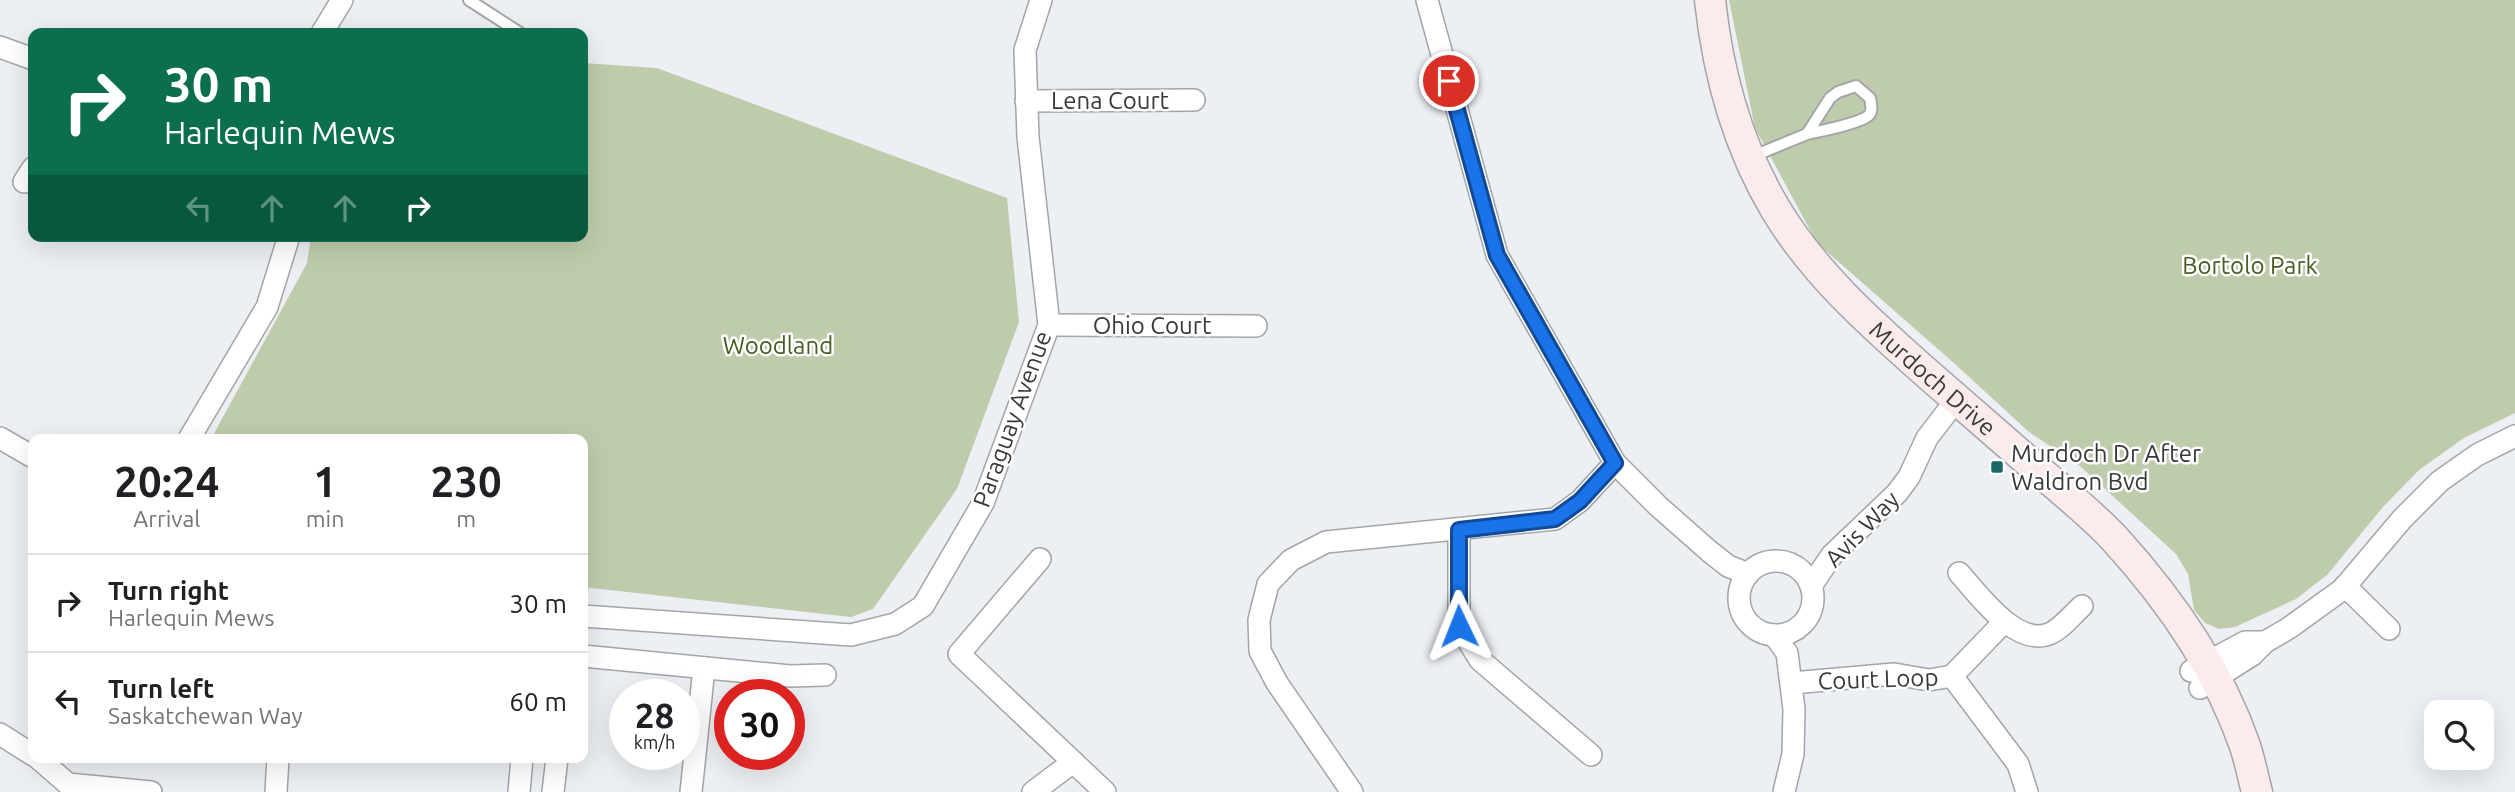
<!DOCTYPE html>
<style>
body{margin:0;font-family:Ubuntu,sans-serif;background:#f6f6f6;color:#202124;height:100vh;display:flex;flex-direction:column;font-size:26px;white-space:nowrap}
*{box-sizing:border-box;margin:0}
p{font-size:23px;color:#757577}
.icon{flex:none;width:38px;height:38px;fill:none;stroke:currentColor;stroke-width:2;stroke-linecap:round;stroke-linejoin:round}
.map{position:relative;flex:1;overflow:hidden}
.drawer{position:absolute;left:28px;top:434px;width:560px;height:329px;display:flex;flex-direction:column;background:#fff;border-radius:14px;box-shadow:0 7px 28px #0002}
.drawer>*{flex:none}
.hud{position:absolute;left:28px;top:28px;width:560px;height:214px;border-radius:14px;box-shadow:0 7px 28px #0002;background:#0b6e4f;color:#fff;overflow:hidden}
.buttons{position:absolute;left:2424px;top:700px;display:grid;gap:14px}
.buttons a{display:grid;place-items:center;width:70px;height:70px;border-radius:14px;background:#fff;box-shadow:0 7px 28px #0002;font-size:35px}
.speed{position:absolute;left:609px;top:679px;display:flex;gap:14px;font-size:35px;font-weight:700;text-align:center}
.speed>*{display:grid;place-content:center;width:91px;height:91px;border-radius:50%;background:#fff;box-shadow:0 7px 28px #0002;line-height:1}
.speed small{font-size:18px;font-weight:400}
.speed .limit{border:10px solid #d22;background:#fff;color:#111}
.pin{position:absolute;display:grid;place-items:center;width:60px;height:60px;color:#fff;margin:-30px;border:4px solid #fff;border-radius:50%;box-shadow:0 2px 7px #0007}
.me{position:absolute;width:77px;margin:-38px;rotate:358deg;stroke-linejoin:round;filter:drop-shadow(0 0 5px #0008)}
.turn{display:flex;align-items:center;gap:24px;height:147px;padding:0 21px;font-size:32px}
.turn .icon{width:91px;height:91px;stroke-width:2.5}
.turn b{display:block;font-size:49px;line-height:60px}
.lanes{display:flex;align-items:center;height:66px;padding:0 21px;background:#0003;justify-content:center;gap:35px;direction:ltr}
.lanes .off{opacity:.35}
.eta{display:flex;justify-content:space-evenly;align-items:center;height:119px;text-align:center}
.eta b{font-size:42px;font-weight:700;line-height:49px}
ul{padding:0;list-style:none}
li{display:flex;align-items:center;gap:21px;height:98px;padding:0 21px;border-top:2px solid #e0e0e0}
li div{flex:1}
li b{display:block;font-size:26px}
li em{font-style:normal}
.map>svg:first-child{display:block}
.green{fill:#beccac}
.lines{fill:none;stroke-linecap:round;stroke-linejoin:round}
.lane-casing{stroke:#a3a5a9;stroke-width:14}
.street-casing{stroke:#a3a5a9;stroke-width:24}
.secondary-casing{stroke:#a3a5a9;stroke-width:33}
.lane{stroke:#fff;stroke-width:10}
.street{stroke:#fff;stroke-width:21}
.secondary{stroke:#fbebea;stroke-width:30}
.route-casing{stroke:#114b97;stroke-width:18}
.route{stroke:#1a73e8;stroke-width:12}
.poi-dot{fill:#196768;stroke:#fff;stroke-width:2.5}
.labels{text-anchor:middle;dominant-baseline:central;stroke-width:5;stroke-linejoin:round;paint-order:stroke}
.street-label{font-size:24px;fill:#38393a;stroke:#fff}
.park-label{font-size:24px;fill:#485d20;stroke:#fff}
.poi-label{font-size:24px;fill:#38393a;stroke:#fff;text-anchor:start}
</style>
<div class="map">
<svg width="2515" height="792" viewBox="0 0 2515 792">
<rect width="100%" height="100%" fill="#eceff3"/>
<g class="green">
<path d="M1729 0H2515V413L2464 438 2419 470 2383 507 2327 575 2296 599 2235 627 2219 629 2205 623 2194 610 2188 574 2176 554 2080 466 2029 432 1955 364 1817 243 1755 128Z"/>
<path d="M583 63 657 68 1007 198 1019 322 957 489 873 609 851 617 583 587V439H211L307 263 311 236H583Z"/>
</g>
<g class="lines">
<defs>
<g id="lane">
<path d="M469 0 520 33"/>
<path d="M1751 157 1807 134 1830 98 1838 92 1856 86 1870 98C1871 103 1873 111 1869 115 1862 123 1820 131 1807 134"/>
</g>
<g id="street">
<path d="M1427 0 1497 255 1615 463 1658 506 1709 551 1728 566 1748 574"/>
<path d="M322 33 342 0"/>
<path d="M0 47 33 59"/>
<path d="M1026 101 1194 100"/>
<path d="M24 182 33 168"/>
<path d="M1049 325 1256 326"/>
<path d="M0 438 33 457"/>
<path d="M189 439 267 307 289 236"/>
<path d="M1459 530V626L1480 660 1591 755"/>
<path d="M1040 559 959 654 1105 792"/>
<circle cx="1776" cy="598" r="37"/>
<path d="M1959 573C1978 594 2016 647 2049 634 2060 630 2073 614 2082 606"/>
<path d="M1811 586 1832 555 1897 493 1909 477 1927 438 1957 399"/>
<path d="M2345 586 2389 629"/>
<path d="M583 616 851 635 895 624 923 606 983 503 1049 325 1028 137 1025 50 1041 0"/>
<path d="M1774 635 1787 653 1794 709 1793 754 1784 792"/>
<path d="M583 656 790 676 825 675"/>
<path d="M2191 671 2245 642H2265"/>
<path d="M1952 676 2018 764 2027 792"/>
<path d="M1952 676 2004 622"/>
<path d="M1792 683 1894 674 1929 680 1952 676"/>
<path d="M2200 688 2252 655 2265 642 2289 628 2343 589 2402 519 2440 481 2477 455 2515 436"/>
<path d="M0 734 33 755"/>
<path d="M38 758 68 784 151 792"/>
<path d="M276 792 278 758"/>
<path d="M519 792 522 758"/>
<path d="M553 792 557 758"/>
<path d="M691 792 704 668"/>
<path d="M1033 792 1073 762"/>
<path d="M1352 792 1277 683 1260 651 1259 620 1268 584 1291 560 1326 542 1555 519 1580 501 1615 463"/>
</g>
<g id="secondary">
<path id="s1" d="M1710 0C1718 75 1737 145 1776 210 1814 273 1868 321 1922 369 1961 403 1999 436 2038 470 2063 491 2090 513 2113 537 2168 597 2218 668 2245 746 2250 761 2253 777 2257 792"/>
</g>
</defs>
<use href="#lane" class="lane-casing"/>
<use href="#street" class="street-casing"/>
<use href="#secondary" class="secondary-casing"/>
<use href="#lane" class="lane"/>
<use href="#street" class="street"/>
<use href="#secondary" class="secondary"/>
</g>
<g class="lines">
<defs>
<path id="route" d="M1449 81 1497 255 1615 463 1580 501 1555 519 1459 530V626"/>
</defs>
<use href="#route" class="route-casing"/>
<use href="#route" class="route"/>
</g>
<rect class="poi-dot" x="1990" y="460" width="14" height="14" rx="3.5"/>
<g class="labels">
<g class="street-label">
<text x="1110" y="100">Lena Court</text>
<text x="1152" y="325">Ohio Court</text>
<text stroke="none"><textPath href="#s1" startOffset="453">Murdoch Drive</textPath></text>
<text transform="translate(1012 419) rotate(-70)">Paraguay Avenue</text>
<text transform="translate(1862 529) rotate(-46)">Avis Way</text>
<text transform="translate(1878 679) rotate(-2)">Court Loop</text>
</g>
<g class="park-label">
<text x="2250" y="265">Bortolo Park</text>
<text x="778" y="345">Woodland</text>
</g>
<g class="poi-label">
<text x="2011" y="453">Murdoch Dr After<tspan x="2011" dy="28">Waldron Bvd</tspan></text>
</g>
</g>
</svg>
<div class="buttons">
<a><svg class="icon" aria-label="search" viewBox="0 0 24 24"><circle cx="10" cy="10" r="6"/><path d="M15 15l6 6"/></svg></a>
</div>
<div class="speed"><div>28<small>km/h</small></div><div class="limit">30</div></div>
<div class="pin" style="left:1449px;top:81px;background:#d93025"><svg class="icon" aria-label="arrive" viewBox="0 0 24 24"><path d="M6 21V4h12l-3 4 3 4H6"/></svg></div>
<svg class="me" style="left:1459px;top:626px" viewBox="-20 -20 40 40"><path d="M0-17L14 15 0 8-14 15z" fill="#1a73e8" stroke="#fff" stroke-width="4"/></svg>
<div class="hud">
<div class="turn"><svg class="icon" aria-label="right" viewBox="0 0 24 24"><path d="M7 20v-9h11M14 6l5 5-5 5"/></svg><div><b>30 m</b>Harlequin Mews</div></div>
<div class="lanes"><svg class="icon off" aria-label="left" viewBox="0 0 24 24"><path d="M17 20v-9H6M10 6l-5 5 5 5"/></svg><svg class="icon off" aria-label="ahead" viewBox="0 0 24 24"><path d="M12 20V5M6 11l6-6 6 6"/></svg><svg class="icon off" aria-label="ahead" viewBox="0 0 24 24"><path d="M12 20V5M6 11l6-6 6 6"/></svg><svg class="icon" aria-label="right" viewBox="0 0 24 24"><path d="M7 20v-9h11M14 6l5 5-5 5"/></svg></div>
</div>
<section class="drawer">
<div class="eta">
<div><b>20:24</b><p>Arrival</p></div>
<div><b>1</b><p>min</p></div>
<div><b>230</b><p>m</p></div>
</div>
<ul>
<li><svg class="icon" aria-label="right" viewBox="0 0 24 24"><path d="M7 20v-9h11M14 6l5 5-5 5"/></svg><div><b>Turn right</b><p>Harlequin Mews</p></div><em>30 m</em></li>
<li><svg class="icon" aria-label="left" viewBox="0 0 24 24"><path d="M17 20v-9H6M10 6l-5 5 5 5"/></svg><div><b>Turn left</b><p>Saskatchewan Way</p></div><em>60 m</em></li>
</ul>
</section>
</div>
